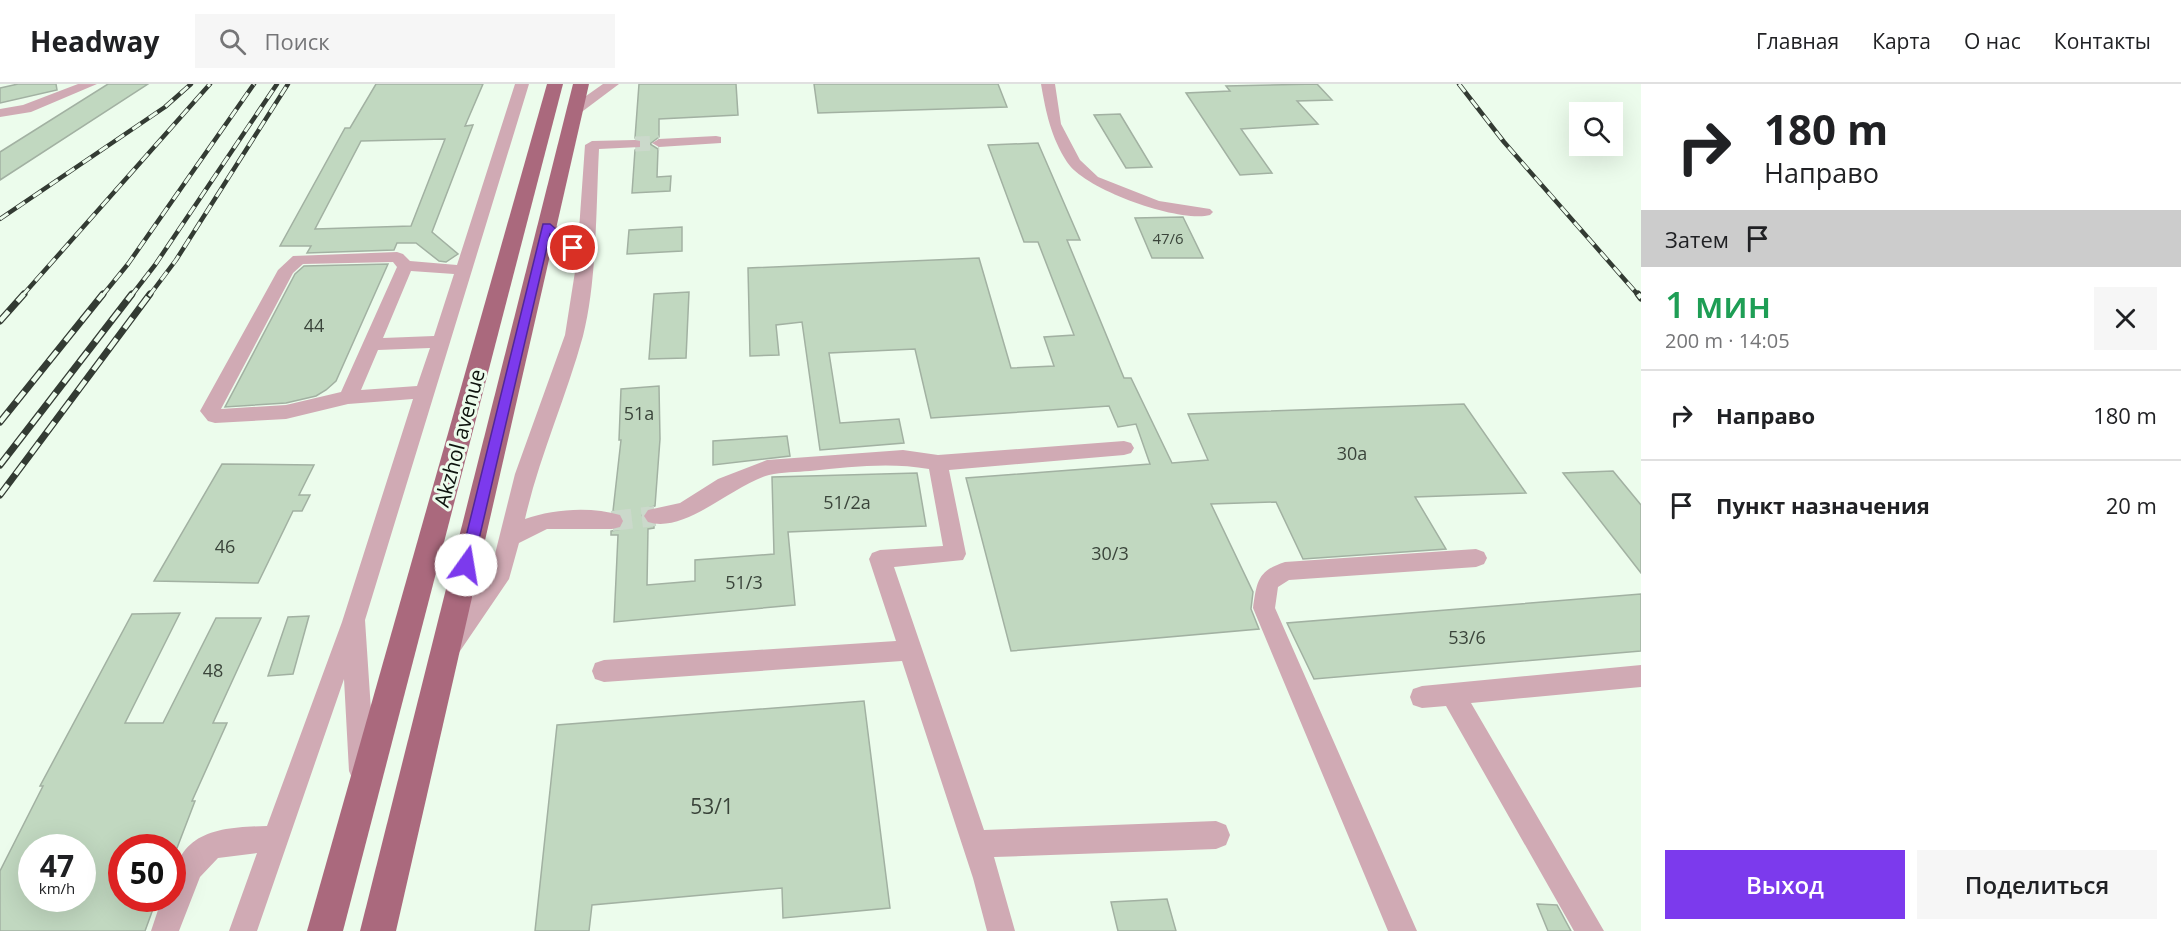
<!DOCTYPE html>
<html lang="ru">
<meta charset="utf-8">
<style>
body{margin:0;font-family:"Open Sans",sans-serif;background:#f6f6f6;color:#202124;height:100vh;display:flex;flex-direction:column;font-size:22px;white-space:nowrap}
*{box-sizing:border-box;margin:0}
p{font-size:20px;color:#757577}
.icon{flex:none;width:33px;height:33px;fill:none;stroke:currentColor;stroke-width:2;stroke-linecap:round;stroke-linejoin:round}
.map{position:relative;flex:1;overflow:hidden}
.panel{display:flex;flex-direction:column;background:#fff;width:540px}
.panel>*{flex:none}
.hud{background:#fff;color:#202124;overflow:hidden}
.fabs{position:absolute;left:1569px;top:18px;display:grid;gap:12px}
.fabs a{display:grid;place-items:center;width:54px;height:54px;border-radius:0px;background:#fff;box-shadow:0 6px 24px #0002;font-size:30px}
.speed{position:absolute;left:18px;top:750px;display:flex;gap:12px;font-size:30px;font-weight:700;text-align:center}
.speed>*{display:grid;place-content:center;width:78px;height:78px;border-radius:50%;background:#fff;box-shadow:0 6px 24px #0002;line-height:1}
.speed small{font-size:15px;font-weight:400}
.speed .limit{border:9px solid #d22;background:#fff;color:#111}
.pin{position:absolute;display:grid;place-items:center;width:51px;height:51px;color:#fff;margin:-26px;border:3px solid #fff;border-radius:50%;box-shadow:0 2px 6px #0007}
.me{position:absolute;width:66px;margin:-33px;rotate:13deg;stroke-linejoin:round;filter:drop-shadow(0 0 4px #0008)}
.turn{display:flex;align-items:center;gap:21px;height:126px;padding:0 24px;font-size:27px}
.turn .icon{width:78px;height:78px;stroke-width:2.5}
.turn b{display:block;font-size:42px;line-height:51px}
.then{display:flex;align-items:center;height:57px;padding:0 24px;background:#0003;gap:12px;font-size:22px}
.round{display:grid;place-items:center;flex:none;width:63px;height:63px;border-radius:0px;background:#f6f6f6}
.headline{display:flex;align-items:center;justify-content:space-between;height:102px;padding:0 24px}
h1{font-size:36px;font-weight:600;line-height:45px;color:#1e9e55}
.primary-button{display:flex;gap:12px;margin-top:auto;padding:12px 24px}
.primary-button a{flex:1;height:69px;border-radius:0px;background:#7c3aed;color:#fff;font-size:24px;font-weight:600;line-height:69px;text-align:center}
.primary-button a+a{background:#f6f6f6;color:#202124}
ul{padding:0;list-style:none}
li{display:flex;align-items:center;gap:18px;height:90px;padding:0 24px;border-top:2px solid #e0e0e0}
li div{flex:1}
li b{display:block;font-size:22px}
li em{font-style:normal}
header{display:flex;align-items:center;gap:36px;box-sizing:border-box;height:84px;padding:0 30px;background:#fff;border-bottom:2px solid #e0e0e0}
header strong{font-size:28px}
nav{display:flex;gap:33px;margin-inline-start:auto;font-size:21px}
.search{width:420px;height:54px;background:#f6f6f6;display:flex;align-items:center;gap:15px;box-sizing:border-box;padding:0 21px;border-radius:0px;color:#757577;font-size:22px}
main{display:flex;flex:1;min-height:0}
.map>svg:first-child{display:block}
.building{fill:#c1d8c0;stroke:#a2b1a2;stroke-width:1.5;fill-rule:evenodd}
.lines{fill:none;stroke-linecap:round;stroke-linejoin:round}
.minor-tunnel-far1{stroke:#cbd9cb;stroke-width:15;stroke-dasharray:15 8;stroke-linecap:butt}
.minor-tunnel{stroke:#cbd9cb;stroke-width:20;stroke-dasharray:20 10;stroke-linecap:butt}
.minor{fill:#d0aab4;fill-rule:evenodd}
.major{fill:#aa697d;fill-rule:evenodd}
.rail-far1-casing{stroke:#333b33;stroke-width:4.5}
.rail-casing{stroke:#333b33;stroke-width:7}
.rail-far1{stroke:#ecfcec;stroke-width:3;stroke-dasharray:10;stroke-linecap:butt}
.rail{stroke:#ecfcec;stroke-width:4.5;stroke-dasharray:13;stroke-linecap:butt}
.route{fill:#7c3aed;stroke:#51269a;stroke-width:1.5}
.labels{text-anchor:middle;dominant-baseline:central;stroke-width:6;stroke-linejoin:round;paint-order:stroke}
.far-number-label{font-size:15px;fill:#3a443a}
.number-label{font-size:18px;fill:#3a443a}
.street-label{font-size:21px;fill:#0d130d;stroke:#ecfcec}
.near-number-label{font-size:21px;fill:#3a443a}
</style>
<header>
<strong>Headway</strong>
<div class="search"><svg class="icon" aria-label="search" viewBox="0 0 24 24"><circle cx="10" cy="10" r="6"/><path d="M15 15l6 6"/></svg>Поиск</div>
<nav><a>Главная</a><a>Карта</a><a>О нас</a><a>Контакты</a></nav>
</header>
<main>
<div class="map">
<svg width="1641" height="847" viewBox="0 0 1641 847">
<rect width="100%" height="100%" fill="#ecfcec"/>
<g class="building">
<path d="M18 0H56L57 6 0 19V4Z"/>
<path d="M108 0H148L0 96V68Z"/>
<path d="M376 0H483L465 42 473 41 432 148 458 170 446 178 439 177 416 159H397L394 166 307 169 311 162H280L345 44H350ZM445 55 411 142 315 145 361 57Z"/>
<path d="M639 0H736L738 31 659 35V53L650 60 658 65 657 93 671 92 670 107 632 109 635 66 642 63V56L635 54Z"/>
<path d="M814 0H998L1007 23 818 29Z"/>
<path d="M1317 0 1332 16 1297 17 1318 40 1241 45 1272 89 1240 91 1186 9 1230 7 1226 2Z"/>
<path d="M1120 30 1152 83 1126 84 1094 31Z"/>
<path d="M1038 59 1080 156H1067L1124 294H1131L1172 379 1208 376 1188 330 1464 320 1526 409 1415 413 1446 465 1303 475 1276 418 1211 420 1253 508 1251 525 1259 545 1011 567 966 394 1150 380 1136 340 1118 343 1109 322 931 334 915 265 829 269 840 339 899 335 904 359 820 366 802 238 776 241 779 271 750 272 748 184 979 174 1011 284 1054 282 1044 253 1074 251 1038 158H1024L988 61Z"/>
<path d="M1183 133 1203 174H1152L1135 134Z"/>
<path d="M682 143V167L627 170 629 146Z"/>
<path d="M388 180 336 297 326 306 316 312 286 319 225 323 295 190 304 182Z"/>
<path d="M689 208 686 274 649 275 654 210Z"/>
<path d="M659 302 660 355 655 422 648 424 642 431 646 439 654 441V444L648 445 647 501 695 497V476L774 470 772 393 917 389 926 442 788 448 795 521 614 538 618 451H611V447L621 445 625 438 622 430 613 427 621 356H619L621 305Z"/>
<path d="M787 352 790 372 713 381V357Z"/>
<path d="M222 380 314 381 299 411H310L302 427H293L258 499 154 497Z"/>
<path d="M1613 387 1641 421V489L1563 389Z"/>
<path d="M1641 510V567L1314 595 1287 539Z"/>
<path d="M180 529 125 639H163L216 534H261L213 639H227L192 717H195L177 764H122V814H157L145 847H0V787L43 702H40L132 530ZM32 764H82V814H32Z"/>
<path d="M309 532 293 590 268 592 288 533Z"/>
<path d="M864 617 890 824 783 834 782 804 592 821 589 847H535L557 641Z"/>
<path d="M1167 815 1176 847H1118L1111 818Z"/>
<path d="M1537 820 1557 821 1571 847H1548Z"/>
</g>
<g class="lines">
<path class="minor-tunnel-far1" d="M635 60 659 59"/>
<path class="minor-tunnel" d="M612 437 655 432"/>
<g class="minor">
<path d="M78 0H97L31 28 0 33V25L23 21Z"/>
<path d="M515 0H529L365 536 375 687 371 696 362 699 353 696 349 687 344 595 257 847H229L257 769 218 774 200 793 179 847H151L162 814H172C172 750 212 743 267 742L342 538 413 315 348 320 286 335 215 339 208 337 200 327 278 186 293 172 397 168 403 170 410 177 457 181ZM393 178 397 183 341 308 286 321 221 325 293 189 303 180ZM411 187 454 190 434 252 383 254ZM430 264 417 302 361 306 378 266Z"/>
<path d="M603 0H619L579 30H569V24Z"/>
<path d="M1041 0H1055L1061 40 1080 76 1098 93 1159 117 1210 125 1213 128 1210 131C1179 139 1085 106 1067 78 1051 53 1046 29 1041 0Z"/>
<path d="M716 52 721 53V59L659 63 652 59 659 55Z"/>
<path d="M635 56 640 57V63L599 65C596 123 597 197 583 252 566 314 539 373 525 435 552 425 591 422 620 431L623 437 620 443 612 445H547L519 459 509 495 458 570 450 573 442 570 438 563 442 556 491 486 515 390 565 251 577 175 539 142 541 139H553L578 160 585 61 592 57Z"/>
<path d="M1124 357 1131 359 1134 364 1131 369 1124 371 949 386 966 470 963 476 894 483 984 746 1216 737 1226 741 1230 751 1226 761 1216 765 994 773 1015 847H987L973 794 902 577 604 598 595 595 592 587 595 579 604 576 896 557 869 475 872 469 880 466 943 462 929 385C889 378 850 383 810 387 797 388 782 388 769 391 733 401 685 450 648 438L644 432 648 426 680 419 718 395 767 376 903 366 938 371Z"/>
<path d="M1476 465 1484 468 1487 474 1484 480 1476 483 1289 496 1278 503 1275 524 1417 847H1388L1253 524C1257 498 1257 487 1285 478Z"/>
<path d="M1641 581V603L1471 619 1604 847H1574L1446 622 1422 624 1413 621 1410 613 1413 605 1422 602Z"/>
</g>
<g class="major">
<path d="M547 0H563L343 847H307Z"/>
<path d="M573 0H589L396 847H360Z"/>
</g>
<defs>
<g id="rail-far1">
<path d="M1459 0 1504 58 1639 212"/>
<path d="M0 135 165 23 191 0"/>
<path d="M22 212 210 0"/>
<path d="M102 212 128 180 254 0"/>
<path d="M131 212 155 181 277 0"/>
<path d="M149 212 176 176 288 0"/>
</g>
<g id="rail">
<path d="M1638 210 1641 214"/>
<path d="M0 237 24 210"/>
<path d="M0 338 103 210"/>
<path d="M0 381 132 210"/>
<path d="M0 411 150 210"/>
</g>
</defs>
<use href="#rail-far1" class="rail-far1-casing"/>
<use href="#rail" class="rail-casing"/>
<use href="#rail-far1" class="rail-far1"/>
<use href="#rail" class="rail"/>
</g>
<path class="route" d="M543 140H550L578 164 569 166 550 150 473 481 466 487 459 481Z"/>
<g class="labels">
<g class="far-number-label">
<text x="1168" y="154">47/6</text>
</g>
<g class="number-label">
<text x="314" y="241">44</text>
<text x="639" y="329">51а</text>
<text x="1352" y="369">30а</text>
<text x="847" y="418">51/2а</text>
<text x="225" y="462">46</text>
<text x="1110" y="469">30/3</text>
<text x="744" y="498">51/3</text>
<text x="1467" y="553">53/6</text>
<text x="213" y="586">48</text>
</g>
<g class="street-label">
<text transform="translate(459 354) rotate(-75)">Akzhol avenue</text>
</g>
<g class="near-number-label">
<text x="712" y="722">53/1</text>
</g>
</g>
</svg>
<div class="fabs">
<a><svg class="icon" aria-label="search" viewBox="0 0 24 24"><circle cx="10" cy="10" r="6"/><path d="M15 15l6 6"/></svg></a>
</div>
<div class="speed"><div>47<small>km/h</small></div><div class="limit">50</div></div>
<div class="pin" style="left:573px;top:164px;background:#d93025"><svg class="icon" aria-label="arrive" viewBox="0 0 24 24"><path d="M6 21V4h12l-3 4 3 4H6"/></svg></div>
<svg class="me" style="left:466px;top:481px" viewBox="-20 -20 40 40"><circle r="19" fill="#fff"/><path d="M0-13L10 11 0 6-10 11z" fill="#7c3aed"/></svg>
</div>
<section class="panel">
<div class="hud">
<div class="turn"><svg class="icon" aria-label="right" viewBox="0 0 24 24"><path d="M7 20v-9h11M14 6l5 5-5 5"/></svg><div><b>180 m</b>Направо</div></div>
<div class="then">Затем<svg class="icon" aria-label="arrive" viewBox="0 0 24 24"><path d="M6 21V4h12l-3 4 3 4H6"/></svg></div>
</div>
<div class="headline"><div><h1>1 мин</h1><p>200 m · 14:05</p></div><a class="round"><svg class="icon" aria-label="close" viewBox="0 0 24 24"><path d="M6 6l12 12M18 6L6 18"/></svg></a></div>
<ul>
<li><svg class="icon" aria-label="right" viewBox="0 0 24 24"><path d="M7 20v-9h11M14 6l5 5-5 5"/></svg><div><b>Направо</b></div><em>180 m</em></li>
<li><svg class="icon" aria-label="arrive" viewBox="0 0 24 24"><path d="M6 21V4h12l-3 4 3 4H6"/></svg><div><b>Пункт назначения</b></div><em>20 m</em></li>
</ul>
<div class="primary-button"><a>Выход</a><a>Поделиться</a></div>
</section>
</main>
